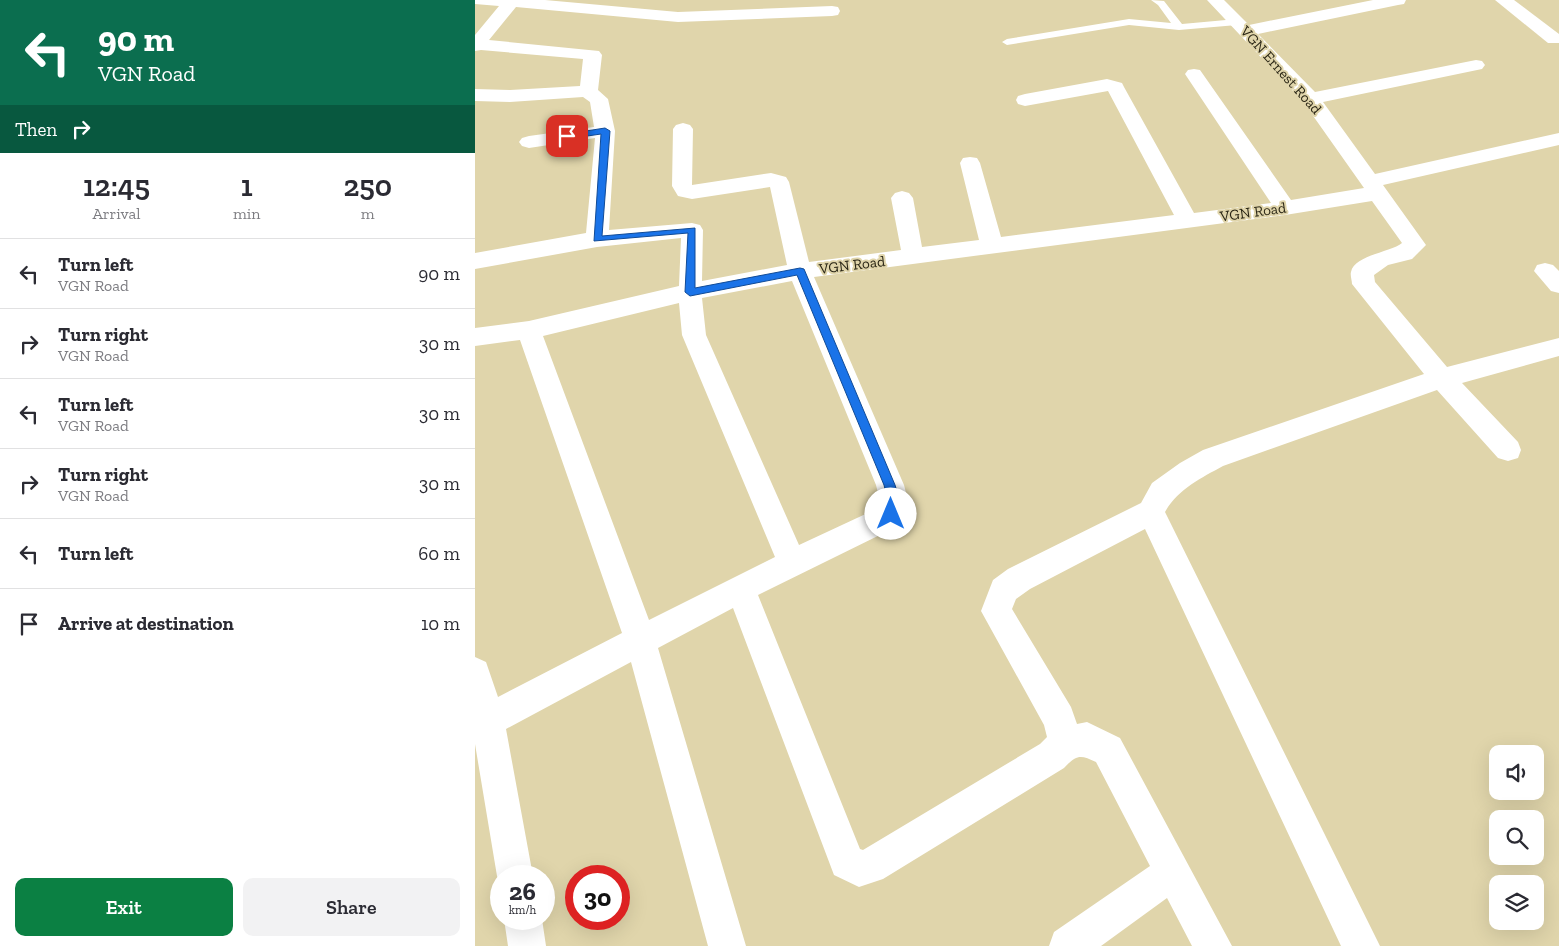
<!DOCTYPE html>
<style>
body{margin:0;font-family:"Zilla Slab",serif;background:#f2f2f3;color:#2b2b33;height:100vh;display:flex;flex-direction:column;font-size:19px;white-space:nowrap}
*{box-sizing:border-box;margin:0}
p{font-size:16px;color:#7c7c81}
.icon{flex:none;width:28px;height:28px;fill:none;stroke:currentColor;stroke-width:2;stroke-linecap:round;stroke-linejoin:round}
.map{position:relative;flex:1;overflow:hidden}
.details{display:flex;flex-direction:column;background:#fff;width:475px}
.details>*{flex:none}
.hud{background:#0b6e4f;color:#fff;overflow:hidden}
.controls{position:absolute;left:1014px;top:745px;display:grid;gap:10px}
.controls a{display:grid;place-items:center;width:55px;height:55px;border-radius:10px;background:#fff;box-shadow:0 5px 20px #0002;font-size:25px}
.speed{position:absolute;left:15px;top:865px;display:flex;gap:10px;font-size:25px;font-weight:700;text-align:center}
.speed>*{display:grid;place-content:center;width:65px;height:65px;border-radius:50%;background:#fff;box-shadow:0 5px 20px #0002;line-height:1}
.speed small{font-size:12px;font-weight:400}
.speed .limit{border:8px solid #d22;background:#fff;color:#111}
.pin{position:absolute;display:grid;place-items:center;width:42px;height:42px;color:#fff;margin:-21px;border-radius:10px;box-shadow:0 2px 8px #0006}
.me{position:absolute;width:55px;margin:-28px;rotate:0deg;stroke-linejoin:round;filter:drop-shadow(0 0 4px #0008)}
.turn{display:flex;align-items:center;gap:18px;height:105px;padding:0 15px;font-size:22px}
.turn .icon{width:65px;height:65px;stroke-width:2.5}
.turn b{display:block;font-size:35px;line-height:42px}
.then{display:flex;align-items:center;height:48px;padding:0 15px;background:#0003;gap:10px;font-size:19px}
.eta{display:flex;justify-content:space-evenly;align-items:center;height:85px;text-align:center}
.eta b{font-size:30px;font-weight:600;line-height:35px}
.cta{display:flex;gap:10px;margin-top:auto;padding:10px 15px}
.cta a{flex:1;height:58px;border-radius:10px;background:#0b8043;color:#fff;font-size:20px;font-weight:600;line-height:58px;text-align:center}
.cta a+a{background:#f2f2f3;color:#2b2b33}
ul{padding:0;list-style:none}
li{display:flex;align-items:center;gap:15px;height:70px;padding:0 15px;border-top:1px solid #e1e1e2}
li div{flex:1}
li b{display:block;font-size:19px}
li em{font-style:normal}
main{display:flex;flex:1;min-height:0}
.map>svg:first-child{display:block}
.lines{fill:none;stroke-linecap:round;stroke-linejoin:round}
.service{fill:#fff;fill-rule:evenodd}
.minor{fill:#fff;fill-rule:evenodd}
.route{fill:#1a73e8;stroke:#114b97}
.labels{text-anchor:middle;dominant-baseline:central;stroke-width:4;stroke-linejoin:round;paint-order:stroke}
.far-street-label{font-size:15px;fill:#2a2615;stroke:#e0d5ab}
</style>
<main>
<section class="details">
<div class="hud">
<div class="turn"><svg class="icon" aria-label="left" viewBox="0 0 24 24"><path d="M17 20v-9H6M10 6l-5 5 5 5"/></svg><div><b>90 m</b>VGN Road</div></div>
<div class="then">Then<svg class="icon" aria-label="right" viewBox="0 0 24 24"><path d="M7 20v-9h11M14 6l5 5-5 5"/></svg></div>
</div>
<div class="eta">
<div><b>12:45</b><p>Arrival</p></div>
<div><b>1</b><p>min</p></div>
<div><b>250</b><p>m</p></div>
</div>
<ul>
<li><svg class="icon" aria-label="left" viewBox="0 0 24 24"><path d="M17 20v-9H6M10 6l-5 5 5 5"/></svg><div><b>Turn left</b><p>VGN Road</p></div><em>90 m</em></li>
<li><svg class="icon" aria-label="right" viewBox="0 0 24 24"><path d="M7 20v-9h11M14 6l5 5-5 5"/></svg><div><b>Turn right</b><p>VGN Road</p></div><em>30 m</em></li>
<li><svg class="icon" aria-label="left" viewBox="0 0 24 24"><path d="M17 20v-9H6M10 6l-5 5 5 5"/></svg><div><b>Turn left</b><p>VGN Road</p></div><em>30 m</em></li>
<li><svg class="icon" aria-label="right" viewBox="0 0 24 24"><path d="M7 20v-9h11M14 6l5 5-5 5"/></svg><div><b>Turn right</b><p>VGN Road</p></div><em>30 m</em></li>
<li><svg class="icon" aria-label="left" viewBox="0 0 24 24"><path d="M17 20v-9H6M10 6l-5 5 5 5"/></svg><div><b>Turn left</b></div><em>60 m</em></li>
<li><svg class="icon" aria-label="arrive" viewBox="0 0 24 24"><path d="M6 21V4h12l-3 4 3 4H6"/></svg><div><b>Arrive at destination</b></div><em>10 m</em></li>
</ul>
<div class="cta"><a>Exit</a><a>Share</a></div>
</section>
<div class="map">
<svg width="1084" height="946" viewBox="0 0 1084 946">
<rect width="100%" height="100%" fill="#e0d5ab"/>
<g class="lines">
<path class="service" d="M676 0 689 1 707 24 762 19 767 22 762 25 704 30 654 25 532 45 527 42 532 39 654 19 696 23 683 5Z"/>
<g class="minor">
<path d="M0 0H70L203 12 357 6 363 7 365 11 363 15 357 16 203 22 41 7 14 40 124 51 127 55 123 90 133 99 140 131 134 230 217 223 225 225 228 230 227 281 312 265 295 187 217 199 203 196 197 186 198 129 201 125 208 123 215 125 218 129 217 185 296 173 311 177 314 182 334 262 426 250 416 198 420 193 427 191 434 193 438 198 447 247 504 240 485 163 488 158 495 157 502 158 505 163 526 237 699 215 633 91 550 106 543 104 541 100 543 96 550 94 632 79 647 83 649 87 719 213 796 203 710 74 713 70 719 69 725 70 816 200 889 188 829 103 732 0H749L774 25 898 0H931L929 4 923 5 783 34 840 92 1001 60 1007 61 1010 65 1007 69 848 102 900 174 1084 133V145L908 185 951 245 937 259 913 265 899 275 900 282 972 367 1084 338V356L987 383 1043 442 1046 450 1043 458 1033 461 1023 458 962 390 748 466C726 478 702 490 690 512L905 946H866L670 529 555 589 541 599 537 609 596 707 602 724 612 722 645 738 757 946H717L692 898 626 946H574L579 932 675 866 621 762C605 754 601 755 589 768L408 879 384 887 359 875 258 608 183 648 271 946H233L156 662 31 729 58 876H26V887L22 876 0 744V657L11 662 23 697 147 633 45 340 0 346V328L54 321 204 286 206 238 122 247 0 269V253L111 233 120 138 54 148 47 146 44 142 47 138 54 136 119 127 115 102 108 97 35 102 0 101V89L35 90 105 86 108 59 6 50 0 51V35L24 6 0 4ZM897 201 927 243C917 252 879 255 876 272 875 275 877 281 877 284L949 374 728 450 705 463 677 483 666 503 533 569 518 580 506 611 569 725 572 737 565 744 388 850 385 849 283 595 417 529C435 517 434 504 429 485L339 277 810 215ZM317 281 401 485 405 501 404 507 397 511 324 545 231 335 227 298ZM204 303 207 335 300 557 174 620 68 336Z"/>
<path d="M1020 0H1039L1084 34V43H1073Z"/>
<path d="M1070 263 1078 265 1084 271V293L1076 291 1059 271 1062 265Z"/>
<path d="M29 919H67L71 946H33Z"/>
</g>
</g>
<path class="route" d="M130 128 135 131 127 236 220 228V288L325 268 329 269 420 485 425 501 420 517 416 519 412 517 410 514 413 501 409 485 322 275 215 296 210 292 213 233 119 241 126 134 92 139 88 136 92 134Z"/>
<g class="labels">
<g class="far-street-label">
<text transform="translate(806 70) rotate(48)">VGN Ernest Road</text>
<text transform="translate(778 212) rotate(-8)">VGN Road</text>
<text transform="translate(377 265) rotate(-7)">VGN Road</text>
</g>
</g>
</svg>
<div class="controls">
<a><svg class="icon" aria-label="sound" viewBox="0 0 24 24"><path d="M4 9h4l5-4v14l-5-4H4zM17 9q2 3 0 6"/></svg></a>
<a><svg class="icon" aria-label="search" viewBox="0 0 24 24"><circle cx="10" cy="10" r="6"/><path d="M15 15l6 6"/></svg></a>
<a><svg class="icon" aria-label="layers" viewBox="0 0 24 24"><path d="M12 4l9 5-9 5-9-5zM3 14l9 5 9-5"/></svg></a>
</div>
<div class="speed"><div>26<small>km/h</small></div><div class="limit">30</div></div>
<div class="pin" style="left:92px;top:136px;background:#d93025"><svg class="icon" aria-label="arrive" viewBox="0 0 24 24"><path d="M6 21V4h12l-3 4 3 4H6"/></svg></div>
<svg class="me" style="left:416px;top:514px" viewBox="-20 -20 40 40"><circle r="19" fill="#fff"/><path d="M0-13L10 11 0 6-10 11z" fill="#1a73e8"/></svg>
</div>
</main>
